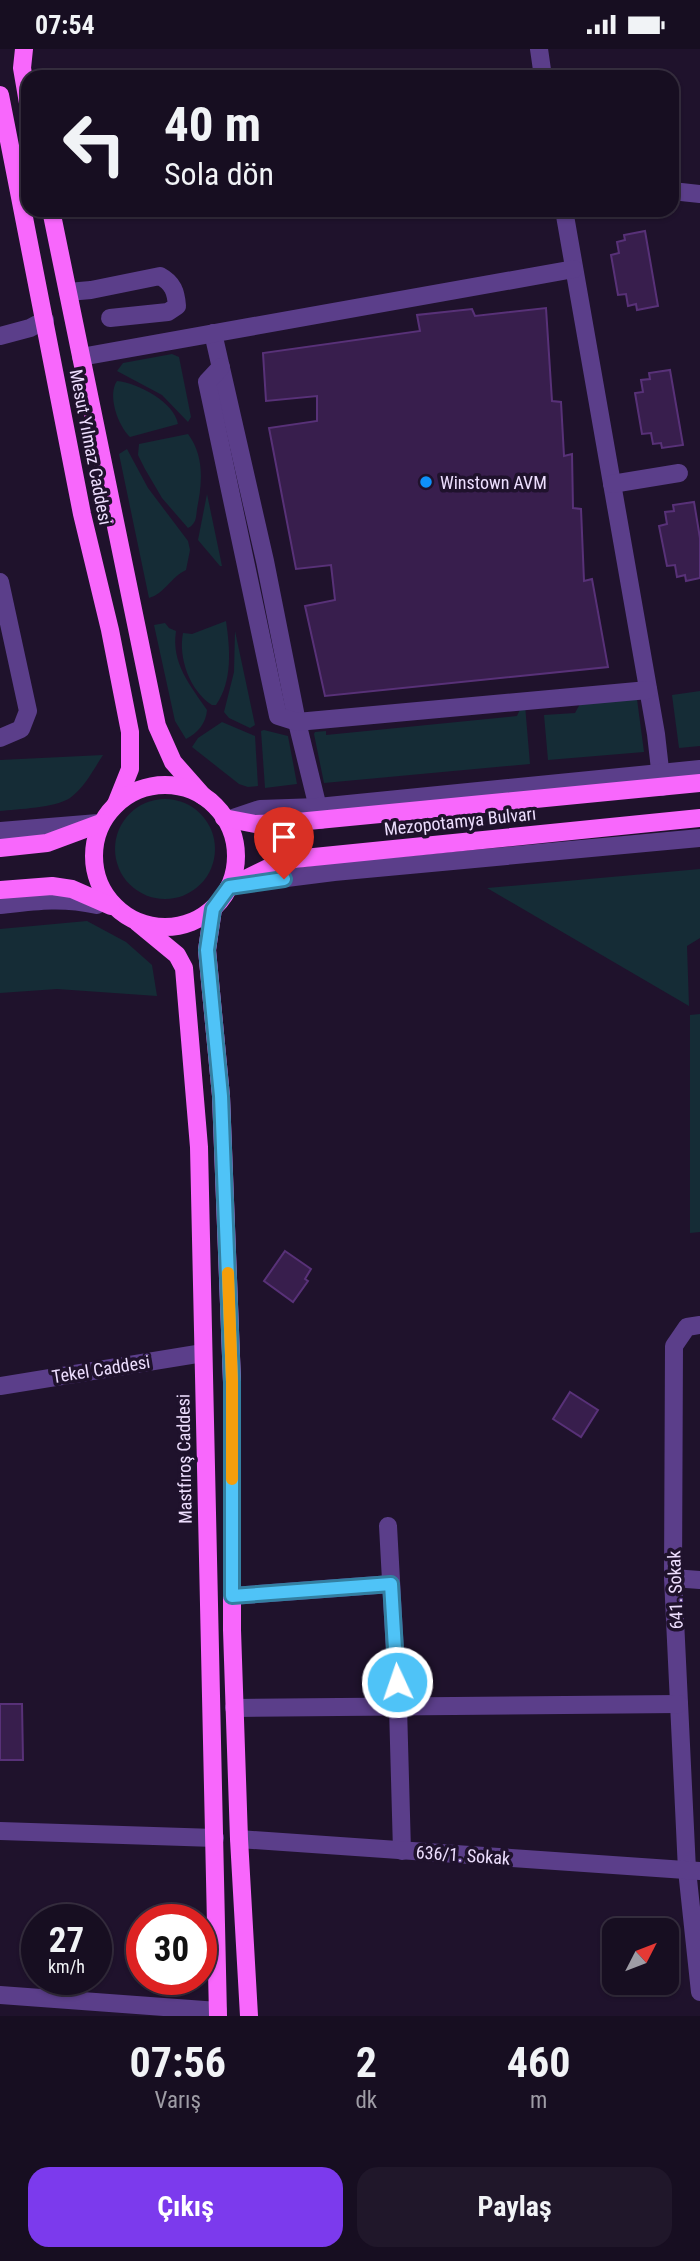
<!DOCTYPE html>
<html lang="tr">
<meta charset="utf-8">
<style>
body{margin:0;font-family:"Roboto Condensed",sans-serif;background:#20172a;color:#f1f3f6;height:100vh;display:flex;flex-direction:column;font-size:26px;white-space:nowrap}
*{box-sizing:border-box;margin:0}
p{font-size:23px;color:#9e9ca5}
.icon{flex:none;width:38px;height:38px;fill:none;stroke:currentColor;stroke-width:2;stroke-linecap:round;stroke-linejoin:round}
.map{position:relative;height:1967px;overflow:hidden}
.side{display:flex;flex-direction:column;background:#170e21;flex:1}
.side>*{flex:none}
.hud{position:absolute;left:21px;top:21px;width:658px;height:147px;border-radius:21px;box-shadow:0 2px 5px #0004,0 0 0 2px #362e3f;background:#170e21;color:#f1f3f6;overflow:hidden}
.needle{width:46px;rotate:48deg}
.tools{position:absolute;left:602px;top:1869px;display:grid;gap:14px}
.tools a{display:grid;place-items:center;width:77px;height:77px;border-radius:14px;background:#170e21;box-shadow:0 2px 5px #0004,0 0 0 2px #362e3f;font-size:35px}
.speed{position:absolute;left:21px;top:1855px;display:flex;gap:14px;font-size:35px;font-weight:700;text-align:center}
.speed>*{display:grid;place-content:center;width:91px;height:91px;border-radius:50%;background:#170e21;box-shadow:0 2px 5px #0004,0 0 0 2px #362e3f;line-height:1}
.speed small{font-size:18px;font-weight:400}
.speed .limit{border:10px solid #d22;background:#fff;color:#111}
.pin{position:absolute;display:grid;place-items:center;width:60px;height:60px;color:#fff;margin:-72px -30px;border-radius:50% 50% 50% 0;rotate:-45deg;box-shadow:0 0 7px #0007}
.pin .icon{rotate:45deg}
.me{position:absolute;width:77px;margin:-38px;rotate:357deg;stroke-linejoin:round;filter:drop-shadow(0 0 5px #0008)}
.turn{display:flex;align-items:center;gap:24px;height:147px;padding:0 28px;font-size:32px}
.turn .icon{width:91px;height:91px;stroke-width:2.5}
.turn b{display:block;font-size:49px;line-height:60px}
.eta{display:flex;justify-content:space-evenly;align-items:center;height:119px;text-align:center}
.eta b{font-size:42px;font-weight:700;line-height:49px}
.button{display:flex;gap:14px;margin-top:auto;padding:14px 28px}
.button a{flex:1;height:80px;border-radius:21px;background:#7c3aed;color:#fff;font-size:28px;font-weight:700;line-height:80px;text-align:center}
.button a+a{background:#20172a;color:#f1f3f6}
.status{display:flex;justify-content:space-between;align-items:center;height:49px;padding:0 35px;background:#170e21;direction:ltr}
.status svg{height:19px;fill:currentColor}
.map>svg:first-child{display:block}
.green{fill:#152c36}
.building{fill:#381e4d;stroke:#583178;stroke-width:2}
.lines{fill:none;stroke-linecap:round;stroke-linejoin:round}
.minor{stroke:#5b3e8a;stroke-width:18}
.major{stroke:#f867fc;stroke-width:18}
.route-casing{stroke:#337fa1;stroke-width:18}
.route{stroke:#4fc3f7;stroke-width:12}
.slow{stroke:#f59e0b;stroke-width:12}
.poi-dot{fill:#0e91fa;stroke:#1f122c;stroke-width:2.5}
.labels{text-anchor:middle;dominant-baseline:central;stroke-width:7;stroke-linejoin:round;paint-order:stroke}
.street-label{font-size:18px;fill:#eddefe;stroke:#1f122c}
.poi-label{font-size:18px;fill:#eddefe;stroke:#1f122c;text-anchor:start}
</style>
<div class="status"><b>07:54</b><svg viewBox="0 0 49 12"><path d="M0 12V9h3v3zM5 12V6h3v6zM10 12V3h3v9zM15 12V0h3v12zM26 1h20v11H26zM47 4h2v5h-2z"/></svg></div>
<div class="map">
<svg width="700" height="1967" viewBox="0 0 700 1967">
<rect width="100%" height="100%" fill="#1f122c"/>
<g class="green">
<path d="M172 305 179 308 191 368 188 373 162 346 117 322 123 314Z"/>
<path d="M117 332C138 334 174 353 178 375L130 388C118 377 107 346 117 332Z"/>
<path d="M188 385C205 408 202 435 197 460 196 469 196 475 188 479L162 449 145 420 138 406 139 395Z"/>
<path d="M127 400 148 439 188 492 190 501 186 521C171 528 164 545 149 549L119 405Z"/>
<path d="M207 445 222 517H220L198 491Z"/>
<path d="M226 572C230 599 233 632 216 656H212C190 642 178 609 183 584L192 585Z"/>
<path d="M165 574 169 579 176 582C171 614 190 636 207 661 206 674 198 684 186 690L175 672 154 576Z"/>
<path d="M235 582 255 676 250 679 229 669 224 663 234 623Z"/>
<path d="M700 642V697L679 699 672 646Z"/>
<path d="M637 650 644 703 548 711 544 666 575 664 581 653Z"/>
<path d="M522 656H525L530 715 324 734 314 685 315 683 326 682V686L517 667Z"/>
<path d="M222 673 255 687 258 737 248 738 239 735 192 698 198 689Z"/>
<path d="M264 681 288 687 297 735 265 739 261 682Z"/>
<path d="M103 706C93 721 85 738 70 749 55 759 18 760 0 762V711Z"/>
<circle cx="165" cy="800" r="50"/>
<path d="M700 820V889L687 897 689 957 487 839Z"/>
<path d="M87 872 126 893 152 916 157 947 57 940 0 944V880Z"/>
<path d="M700 965V1183L690 1184V966Z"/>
</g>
<g class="building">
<path d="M645 182 658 257 637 261 636 255 628 257 626 245 618 246 611 206 619 204 617 193 625 191 624 186Z"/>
<path d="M546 259 552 352 561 353 564 407 572 405 573 459 581 460 584 532 592 530 608 618 325 647 305 557 335 551 331 516 296 520 269 379 317 372V347L266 352 263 304 420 282 417 266 472 260 475 267Z"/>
<path d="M670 321 683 396 662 399 661 394 653 395 651 384 642 385 635 344 643 343 641 331 650 330 649 324Z"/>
<path d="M694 453 700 489V529L686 532 685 526 677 528 675 516 667 517 659 477 667 475 665 463 674 462 673 456Z"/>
<path d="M285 1202 311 1220 305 1230 308 1232 293 1253 264 1232Z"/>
<path d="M570 1343 598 1361 581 1388 553 1370Z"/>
<path d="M0 1655H22L23 1711H0Z"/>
</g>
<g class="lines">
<g class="minor">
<path d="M539 0 543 28"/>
<path d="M672 142 700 145"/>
<path d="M564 161 656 685 662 738"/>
<path d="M68 243 91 241 160 227C173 234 176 243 177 257L168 263 110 269"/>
<path d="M213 284 265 512 297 673 321 771"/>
<path d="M0 287 30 279 45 271"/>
<path d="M81 308 574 220"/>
<path d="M221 318 207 333 278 667 297 673 648 641"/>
<path d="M612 435 679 424"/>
<path d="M0 533 28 662 21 680 0 689"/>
<path d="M230 770 260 760 318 758 700 720"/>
<path d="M0 782 98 774"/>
<path d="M233 836 334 823 700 789"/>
<path d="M0 856C35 852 62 848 97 856"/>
<path d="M700 1276 687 1278 674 1297 673 1529 687 1821 700 1943"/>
<path d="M0 1337 203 1304"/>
<path d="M388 1477 398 1658 402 1802"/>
<path d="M673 1529 700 1531"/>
<path d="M232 1547 391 1535"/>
<path d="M234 1659 679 1655"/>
<path d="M0 1782 215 1789"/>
<path d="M239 1790 700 1822"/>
<path d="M0 1946 218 1962"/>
</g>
<g class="major">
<path d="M24 0 22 19 28 54"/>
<path d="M0 46 82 465 110 581 130 683V720L116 755"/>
<path d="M51 161 157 677 173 713 203 747"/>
<circle cx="165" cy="807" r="71"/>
<path d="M224 769 255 775 287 774 700 734"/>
<path d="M0 799 47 794 101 774"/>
<path d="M229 838 276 815 294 810 700 769"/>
<path d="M0 841 52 837 72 840 111 857"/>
<path d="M213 860 207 901 221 1047 232 1333V1581L239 1790 249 1967"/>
<path d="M137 873 177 906 184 919 199 1098 218 1967"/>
</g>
</g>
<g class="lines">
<defs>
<path id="route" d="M284 830 229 838 213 860 207 901 221 1047 232 1333V1547L391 1535 397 1633"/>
</defs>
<use href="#route" class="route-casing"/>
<use href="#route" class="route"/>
<path class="slow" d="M228 1224 232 1333V1430"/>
</g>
<circle class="poi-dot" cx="426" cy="433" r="7"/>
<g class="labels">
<g class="street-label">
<text transform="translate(91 398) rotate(79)">Mesut Yılmaz Caddesi</text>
<text transform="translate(460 772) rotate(-6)">Mezopotamya Bulvarı</text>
<text transform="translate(101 1320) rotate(-9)">Tekel Caddesi</text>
<text transform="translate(184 1410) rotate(-91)">Mastfıroş Caddesi</text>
<text transform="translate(675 1541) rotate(-92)">641. Sokak</text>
<text transform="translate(463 1806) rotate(4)">636/1. Sokak</text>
</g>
<g class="poi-label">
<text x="440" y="433">Winstown AVM</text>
</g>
</g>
</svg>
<div class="tools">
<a><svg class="needle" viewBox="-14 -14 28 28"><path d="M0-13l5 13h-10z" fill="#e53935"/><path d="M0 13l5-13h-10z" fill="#9e9ca5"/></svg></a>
</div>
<div class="speed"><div>27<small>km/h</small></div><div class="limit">30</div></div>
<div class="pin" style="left:284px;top:830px;background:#d93025"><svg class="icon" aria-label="arrive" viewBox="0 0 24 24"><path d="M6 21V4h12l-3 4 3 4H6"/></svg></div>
<svg class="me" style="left:397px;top:1633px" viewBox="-20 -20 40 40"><circle r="17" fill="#4fc3f7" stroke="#fff" stroke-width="3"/><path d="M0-11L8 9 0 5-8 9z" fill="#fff"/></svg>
<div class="hud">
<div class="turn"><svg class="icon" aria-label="left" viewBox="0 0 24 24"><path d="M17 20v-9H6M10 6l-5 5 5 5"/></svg><div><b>40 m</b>Sola dön</div></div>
</div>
</div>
<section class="side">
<div class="eta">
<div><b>07:56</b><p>Varış</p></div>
<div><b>2</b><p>dk</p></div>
<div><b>460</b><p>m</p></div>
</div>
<div class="button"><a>Çıkış</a><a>Paylaş</a></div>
</section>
